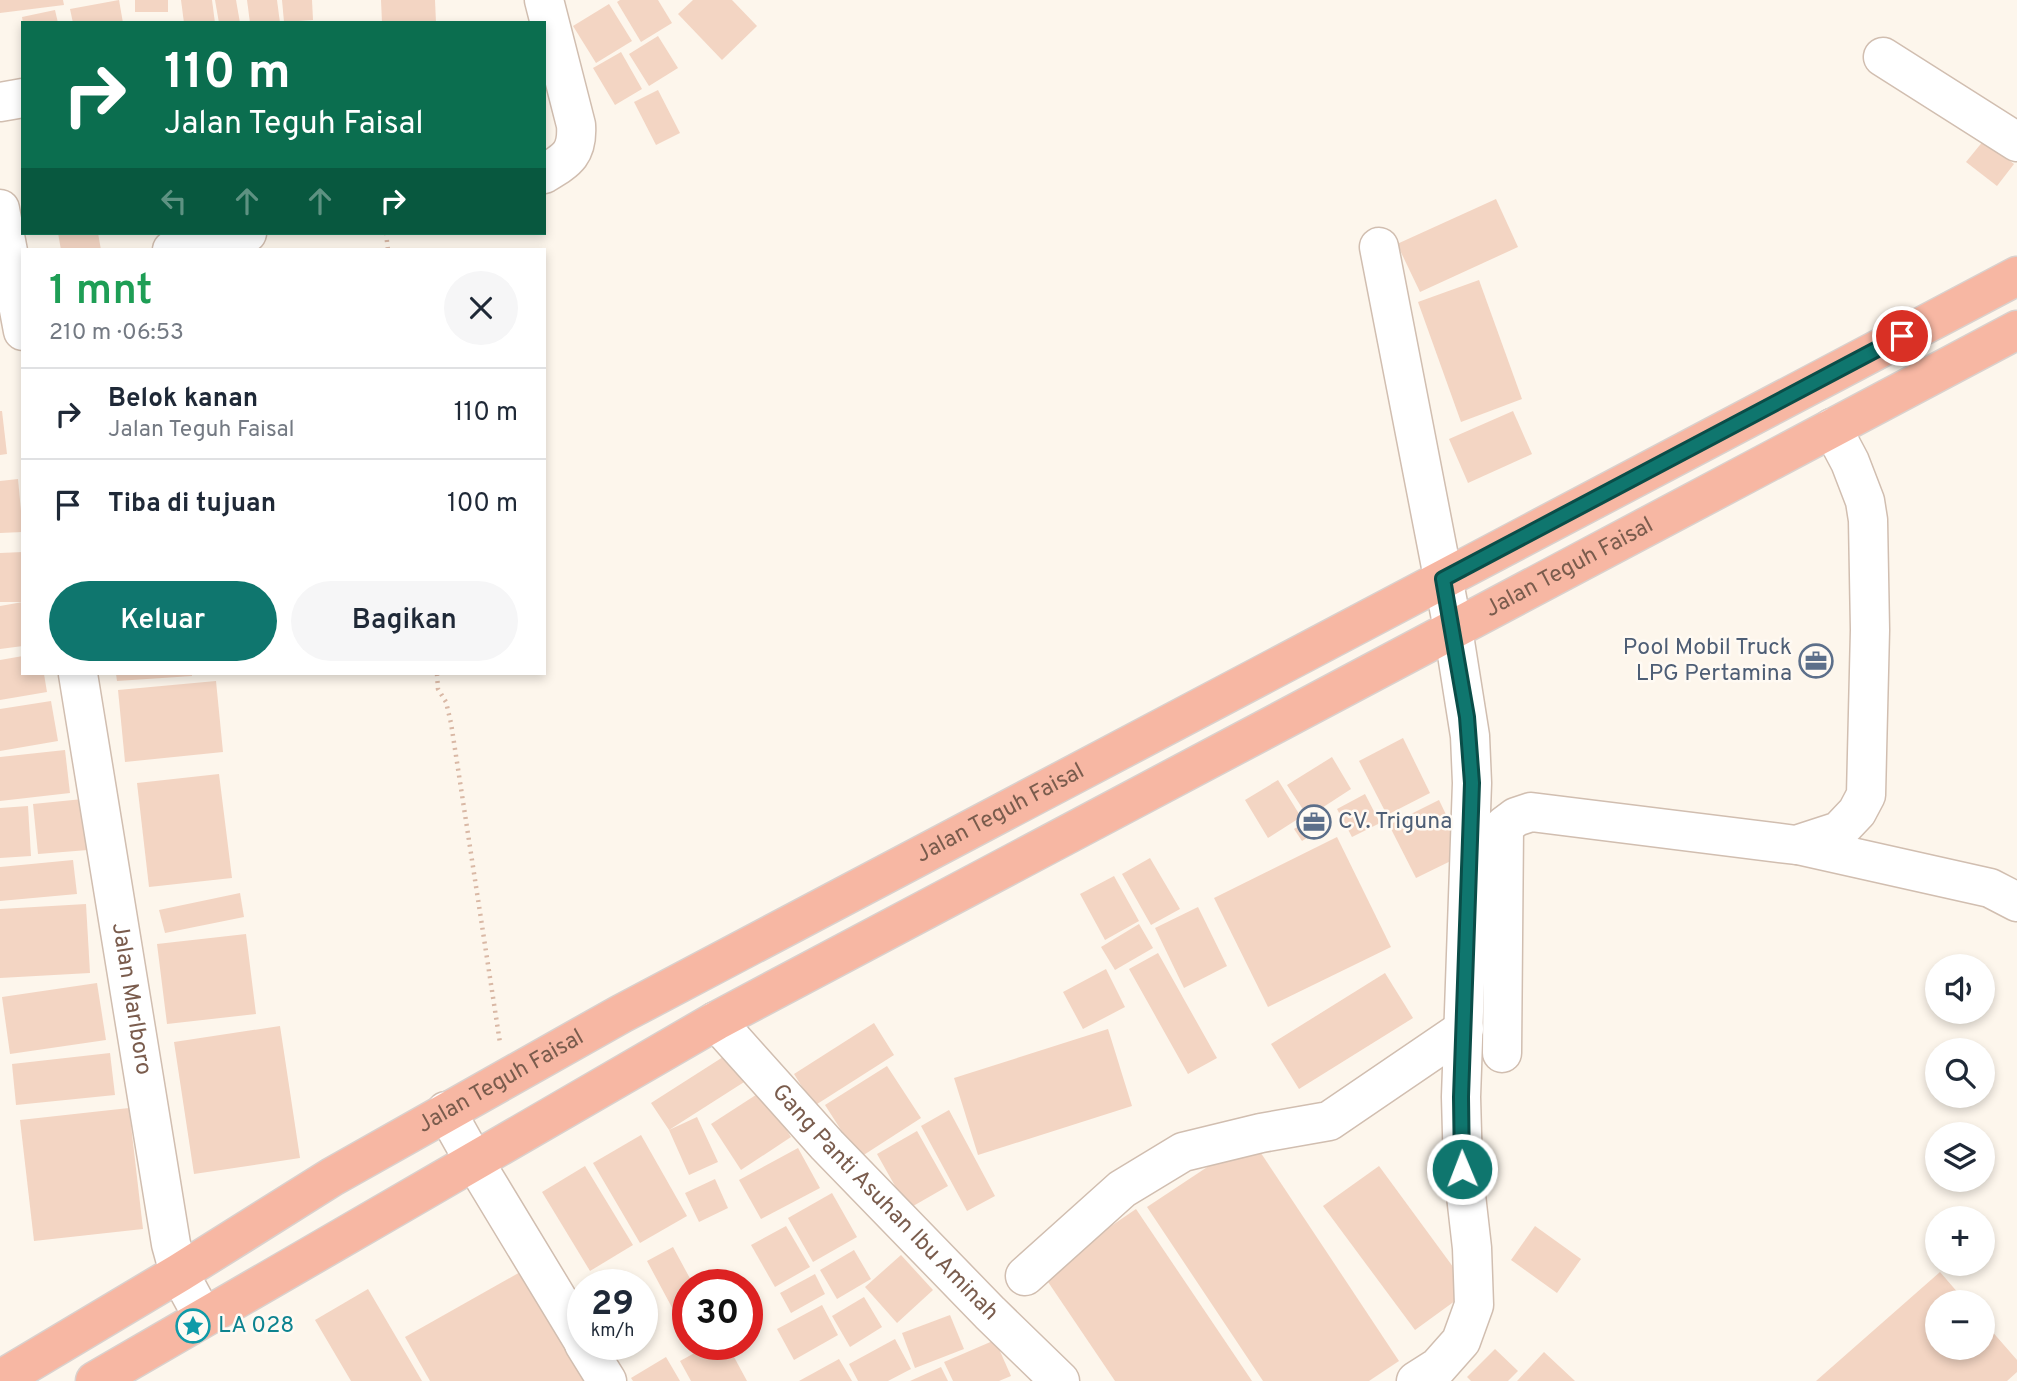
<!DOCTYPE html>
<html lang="id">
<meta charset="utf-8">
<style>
body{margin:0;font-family:Overpass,sans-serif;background:#f6f6f7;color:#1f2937;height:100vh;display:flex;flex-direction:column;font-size:26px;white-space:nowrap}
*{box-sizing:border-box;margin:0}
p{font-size:23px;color:#747a83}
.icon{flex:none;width:38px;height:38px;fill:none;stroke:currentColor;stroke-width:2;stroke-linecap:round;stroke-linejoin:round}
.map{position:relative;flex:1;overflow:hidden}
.sheet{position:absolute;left:21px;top:248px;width:525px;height:427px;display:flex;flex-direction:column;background:#fff;border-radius:0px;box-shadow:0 4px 10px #0003}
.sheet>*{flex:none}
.top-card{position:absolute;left:21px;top:21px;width:525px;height:214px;border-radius:0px;box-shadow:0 4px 10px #0003;background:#0b6e4f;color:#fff;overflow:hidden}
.fabs{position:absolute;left:1925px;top:954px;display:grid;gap:14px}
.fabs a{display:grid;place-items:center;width:70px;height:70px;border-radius:50%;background:#fff;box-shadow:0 4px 10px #0003;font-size:35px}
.speed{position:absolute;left:567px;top:1269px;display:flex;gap:14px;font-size:35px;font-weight:700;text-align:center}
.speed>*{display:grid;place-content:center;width:91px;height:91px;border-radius:50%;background:#fff;box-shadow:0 4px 10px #0003;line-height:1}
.speed small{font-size:18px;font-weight:400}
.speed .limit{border:10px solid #d22;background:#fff;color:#111}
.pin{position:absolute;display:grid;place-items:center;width:60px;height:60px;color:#fff;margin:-30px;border:4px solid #fff;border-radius:50%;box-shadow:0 2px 7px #0007}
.me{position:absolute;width:77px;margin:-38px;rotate:359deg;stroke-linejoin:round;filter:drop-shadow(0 0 5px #0008)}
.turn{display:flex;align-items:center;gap:24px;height:147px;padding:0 28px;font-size:32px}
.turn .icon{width:91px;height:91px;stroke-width:2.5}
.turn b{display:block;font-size:49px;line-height:60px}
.lanes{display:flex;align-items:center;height:66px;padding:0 28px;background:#0003;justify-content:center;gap:35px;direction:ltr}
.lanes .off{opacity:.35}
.round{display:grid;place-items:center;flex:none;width:74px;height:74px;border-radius:37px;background:#f6f6f7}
.head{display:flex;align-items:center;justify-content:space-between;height:119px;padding:0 28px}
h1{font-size:42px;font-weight:600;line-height:52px;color:#1e9e55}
.button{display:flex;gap:14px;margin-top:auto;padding:14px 28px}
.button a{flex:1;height:80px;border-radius:42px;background:#0f766e;color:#fff;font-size:28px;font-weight:600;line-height:80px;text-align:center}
.button a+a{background:#f6f6f7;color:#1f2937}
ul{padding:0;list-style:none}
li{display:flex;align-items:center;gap:21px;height:91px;padding:0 28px;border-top:2px solid #e0e1e3}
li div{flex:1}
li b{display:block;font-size:26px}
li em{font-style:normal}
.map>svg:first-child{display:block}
.building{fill:#f3d5c3}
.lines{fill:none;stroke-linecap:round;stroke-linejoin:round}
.minor-casing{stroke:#d1beb0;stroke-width:41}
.highway-casing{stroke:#dad1cd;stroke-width:41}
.path{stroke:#d9b8a5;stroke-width:4.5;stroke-dasharray:2 5;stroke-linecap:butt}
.minor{stroke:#fff;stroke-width:38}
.highway{stroke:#f7b7a3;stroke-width:38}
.route-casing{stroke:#0a4d48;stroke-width:18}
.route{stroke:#0f766e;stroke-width:12}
.labels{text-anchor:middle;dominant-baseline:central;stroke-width:5;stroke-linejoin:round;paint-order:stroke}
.street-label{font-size:23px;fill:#7a5c4d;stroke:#fffaf3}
.service-label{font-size:23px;fill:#4e5e75;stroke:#fffaf3;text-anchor:end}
.culture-label{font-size:23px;fill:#0d838f;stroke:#fffaf3;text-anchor:start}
</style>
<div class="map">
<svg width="2017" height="1381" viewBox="0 0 2017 1381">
<rect width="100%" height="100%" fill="#fdf6ec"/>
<g class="building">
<path d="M0 0H63L64 5 0 13Z"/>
<path d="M119 0 123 23H73L70 9Z"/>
<rect x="135" y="0" width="33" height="12"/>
<path d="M181 0H212L215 23H184Z"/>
<path d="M215 0H236L240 23H219Z"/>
<path d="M247 0H277L280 23H250Z"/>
<path d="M282 0H312L313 20 284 22Z"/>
<path d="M381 0H435L436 23H382Z"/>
<path d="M620 0H658L672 23 641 42 617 2Z"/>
<path d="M693 0H732L757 26 722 60 678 14Z"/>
<path d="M609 4 632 41 596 63 573 26Z"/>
<path d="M55 10 58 23H23L22 17Z"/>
<path d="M658 36 678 68 649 86 629 54Z"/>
<path d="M621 52 642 89 615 105 593 68Z"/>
<path d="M658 90 680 133 656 145 634 102Z"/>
<path d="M1984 140 2014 164 1997 186 1966 162Z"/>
<path d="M1496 199 1518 247 1420 292 1397 244Z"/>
<path d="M58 233H98L101 250H61Z"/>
<path d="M1479 280 1522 399 1461 422 1418 302Z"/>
<path d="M0 411H2L7 454 0 455Z"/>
<path d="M1513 411 1532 454 1468 483 1449 439Z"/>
<path d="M18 479 23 532 0 533V481Z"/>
<path d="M23 552V602H0V553Z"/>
<path d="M23 602V646L0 649V606Z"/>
<path d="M23 656V674H44L47 692 0 700V660Z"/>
<path d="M116 674H192V676L117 681Z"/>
<path d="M216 681 223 752 125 762 118 690Z"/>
<path d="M51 701 58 741 0 751V709Z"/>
<path d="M1403 738 1430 793 1387 815 1359 761Z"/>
<path d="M65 750 70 793 0 801V757Z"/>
<path d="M1332 757 1351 789 1308 817 1287 785Z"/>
<path d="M219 774 232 878 149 887 137 783Z"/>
<path d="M1278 780 1301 817 1268 838 1245 800Z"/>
<path d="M1365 794 1380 823 1352 837 1337 809Z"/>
<path d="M83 799 88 850 38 854 33 804Z"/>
<path d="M1439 800 1465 854 1416 878 1389 825Z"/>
<path d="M28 806 31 856 0 858V808Z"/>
<path d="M1322 811 1330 823 1302 841 1294 829Z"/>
<path d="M1337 837 1391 947 1268 1007 1214 898Z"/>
<path d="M1150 858 1180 909 1151 925 1122 874Z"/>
<path d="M73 860 77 894 0 901V867Z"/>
<path d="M1114 876 1139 921 1105 940 1080 894Z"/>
<path d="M240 893 244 917 165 933 159 910Z"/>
<path d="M86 904 90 973 0 978V909Z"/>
<path d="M1198 907 1227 966 1184 988 1155 928Z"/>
<path d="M1139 924 1153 948 1115 970 1101 947Z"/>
<path d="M246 934 256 1014 167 1024 157 944Z"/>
<path d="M1158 953 1217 1058 1188 1074 1129 969Z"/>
<path d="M1106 969 1125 1007 1083 1029 1063 992Z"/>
<path d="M1385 973 1413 1018 1299 1089 1271 1044Z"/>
<path d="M97 983 106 1040 10 1054 2 997Z"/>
<path d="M874 1023 894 1055 814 1106 794 1074Z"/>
<path d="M280 1026 300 1158 194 1174 174 1042Z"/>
<path d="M1108 1029 1132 1106 978 1155 954 1078Z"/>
<path d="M734 1050 752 1077 669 1130 697 1117 718 1162 689 1175 669 1130 651 1103Z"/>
<path d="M110 1053 115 1095 16 1105 12 1064Z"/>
<path d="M887 1066 921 1118 859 1158 825 1105Z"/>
<path d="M762 1091 791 1137 741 1170 711 1124Z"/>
<path d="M129 1108 143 1229 34 1241 20 1120Z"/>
<path d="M949 1110 995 1196 967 1211 921 1126Z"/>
<path d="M917 1131 948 1186 908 1209 877 1154Z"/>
<path d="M641 1135 687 1216 640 1243 593 1163Z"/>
<path d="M1251 1138 1399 1361 1369 1381H1263L1147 1207Z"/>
<path d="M798 1148 820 1188 761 1219 739 1180Z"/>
<path d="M585 1166 633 1245 590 1271 542 1192Z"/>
<path d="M1379 1166 1470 1290 1415 1330 1323 1206Z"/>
<path d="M715 1179 728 1208 699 1222 685 1193Z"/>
<path d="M832 1193 857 1237 813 1262 788 1218Z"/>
<path d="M1136 1209 1252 1381H1115L1042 1273Z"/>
<path d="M786 1226 810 1267 775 1287 751 1245Z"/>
<path d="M1535 1226 1581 1259 1557 1293 1511 1260Z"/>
<path d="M673 1247 693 1284H688V1309L676 1315 647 1261Z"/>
<path d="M854 1250 871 1279 837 1299 820 1270Z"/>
<path d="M901 1255 933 1290 897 1323 865 1287Z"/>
<path d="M522 1271 584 1381H430L405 1337Z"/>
<path d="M1940 1272 1966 1302H1937V1348H1983V1321L2017 1360V1372L2007 1381H1816Z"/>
<path d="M815 1274 825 1294 791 1313 780 1293Z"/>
<path d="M368 1289 422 1381H351L315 1320Z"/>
<path d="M864 1297 882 1327 850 1347 832 1316Z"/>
<path d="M822 1305 838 1335 794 1360 777 1329Z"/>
<path d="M950 1315 964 1349 915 1368 902 1333Z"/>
<path d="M895 1339 911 1369 888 1381H858L849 1364Z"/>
<path d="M995 1340 1011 1376 999 1381H953L944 1362Z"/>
<path d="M711 1344H727L747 1381H691L680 1361Z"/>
<path d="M1495 1349 1518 1371 1508 1381H1471L1467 1377Z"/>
<path d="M1544 1352 1575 1381H1517Z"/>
<path d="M666 1357 680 1381H633L631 1378Z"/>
<path d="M839 1359 852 1381H799Z"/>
<path d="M941 1367 948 1381H910Z"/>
</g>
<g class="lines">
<defs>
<g id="minor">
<path d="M1883 57 2017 142"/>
<path d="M0 102 23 98"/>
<path d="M544 174C567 160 578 154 576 125L544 0"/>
<path d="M0 209 23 331"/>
<path d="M1379 247 1453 629 1470 736 1472 783 1461 1097 1463 1169 1472 1248 1474 1305 1461 1341 1438 1367 1416 1381"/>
<path d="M172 250 247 233"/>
<path id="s1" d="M78 674 171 1244 179 1273 203 1317"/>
<path d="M1798 845 1990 888 2017 902"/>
<path id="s2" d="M716 1021 827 1145 990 1313 1060 1381"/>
<path d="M1502 1053 1504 826 1516 817 1531 812 1796 845 1839 831 1857 812 1866 795 1870 630 1868 520 1865 501 1850 462 1832 428"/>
<path d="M446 1111 474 1161 583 1341"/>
<path d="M1025 1276 1122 1189 1183 1152 1261 1133 1329 1121 1464 1029"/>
<path d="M584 1344 607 1381"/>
</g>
<g id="highway">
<path id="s3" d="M0 1380 179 1273 332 1177 621 1014 2017 276"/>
<path id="s4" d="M95 1381 716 1021 2017 330"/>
</g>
</defs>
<use href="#minor" class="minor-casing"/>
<use href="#highway" class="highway-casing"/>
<g class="path">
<path d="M386 233 388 250"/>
<path d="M437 674 438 689 446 702 451 723 500 1043"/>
</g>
<use href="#minor" class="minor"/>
<use href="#highway" class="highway"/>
</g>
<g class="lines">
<defs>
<path id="route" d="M1462 1169 1461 1097 1472 783 1467 717 1443 579 1902 336"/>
</defs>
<use href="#route" class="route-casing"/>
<use href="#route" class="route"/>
</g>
<defs>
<symbol id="office-ring" viewBox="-11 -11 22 22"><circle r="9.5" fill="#fffaf3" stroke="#5c6f8a" stroke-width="1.5"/><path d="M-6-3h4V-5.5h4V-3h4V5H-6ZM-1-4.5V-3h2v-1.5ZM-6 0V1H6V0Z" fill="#5c6f8a"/></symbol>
<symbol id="sight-ring" viewBox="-11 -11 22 22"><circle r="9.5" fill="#fffaf3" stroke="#0f9aa8" stroke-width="1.5"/><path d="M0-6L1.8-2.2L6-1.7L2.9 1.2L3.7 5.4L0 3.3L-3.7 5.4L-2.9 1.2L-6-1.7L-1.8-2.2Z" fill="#0f9aa8"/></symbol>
</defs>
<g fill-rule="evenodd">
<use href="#office-ring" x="1797" y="642" width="38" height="38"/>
<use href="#office-ring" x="1295" y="803" width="38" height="38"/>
<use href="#sight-ring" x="174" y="1307" width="38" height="38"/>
</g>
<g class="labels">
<g class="street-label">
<text stroke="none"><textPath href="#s4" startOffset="1684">Jalan Teguh Faisal</textPath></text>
<text stroke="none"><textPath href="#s3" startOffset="1150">Jalan Teguh Faisal</textPath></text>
<text stroke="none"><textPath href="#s1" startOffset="329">Jalan Marlboro</textPath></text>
<text stroke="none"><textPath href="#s3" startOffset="583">Jalan Teguh Faisal</textPath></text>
<text stroke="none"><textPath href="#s2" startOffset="248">Gang Panti Asuhan Ibu Aminah</textPath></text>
</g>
<g class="service-label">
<text x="1792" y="648">Pool Mobil Truck<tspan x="1792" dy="26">LPG Pertamina</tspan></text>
<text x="1338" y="822" text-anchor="start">CV. Triguna</text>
</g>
<g class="culture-label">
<text x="218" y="1326">LA 028</text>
</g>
</g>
</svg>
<div class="fabs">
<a><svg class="icon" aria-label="sound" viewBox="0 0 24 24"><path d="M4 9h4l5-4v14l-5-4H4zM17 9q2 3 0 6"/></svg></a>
<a><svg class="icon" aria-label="search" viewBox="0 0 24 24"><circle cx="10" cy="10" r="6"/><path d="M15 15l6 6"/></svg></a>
<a><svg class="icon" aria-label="layers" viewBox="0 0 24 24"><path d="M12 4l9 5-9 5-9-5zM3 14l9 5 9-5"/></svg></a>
<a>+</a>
<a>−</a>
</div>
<div class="speed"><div>29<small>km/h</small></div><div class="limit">30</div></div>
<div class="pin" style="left:1902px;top:336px;background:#d93025"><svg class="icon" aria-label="arrive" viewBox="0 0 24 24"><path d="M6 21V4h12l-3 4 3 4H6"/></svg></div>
<svg class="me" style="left:1462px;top:1169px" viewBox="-20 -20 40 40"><circle r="17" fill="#0f766e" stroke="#fff" stroke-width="3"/><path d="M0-11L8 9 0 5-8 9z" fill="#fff"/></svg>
<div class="top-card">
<div class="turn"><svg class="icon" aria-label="right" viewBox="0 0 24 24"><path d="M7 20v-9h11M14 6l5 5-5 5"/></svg><div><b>110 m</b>Jalan Teguh Faisal</div></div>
<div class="lanes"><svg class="icon off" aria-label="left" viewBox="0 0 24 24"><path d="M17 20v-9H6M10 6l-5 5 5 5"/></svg><svg class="icon off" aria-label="ahead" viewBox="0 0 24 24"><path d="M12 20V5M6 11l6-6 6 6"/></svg><svg class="icon off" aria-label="ahead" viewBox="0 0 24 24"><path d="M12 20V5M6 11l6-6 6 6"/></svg><svg class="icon" aria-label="right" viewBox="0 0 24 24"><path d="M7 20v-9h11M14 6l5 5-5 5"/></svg></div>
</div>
<section class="sheet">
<div class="head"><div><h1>1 mnt</h1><p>210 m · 06:53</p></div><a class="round"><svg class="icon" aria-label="close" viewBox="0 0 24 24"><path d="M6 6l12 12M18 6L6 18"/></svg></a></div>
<ul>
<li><svg class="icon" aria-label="right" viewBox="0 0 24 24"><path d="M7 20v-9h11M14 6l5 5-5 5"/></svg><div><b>Belok kanan</b><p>Jalan Teguh Faisal</p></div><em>110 m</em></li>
<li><svg class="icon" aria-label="arrive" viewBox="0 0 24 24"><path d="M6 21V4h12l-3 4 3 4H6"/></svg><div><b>Tiba di tujuan</b></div><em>100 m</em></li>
</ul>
<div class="button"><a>Keluar</a><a>Bagikan</a></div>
</section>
</div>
